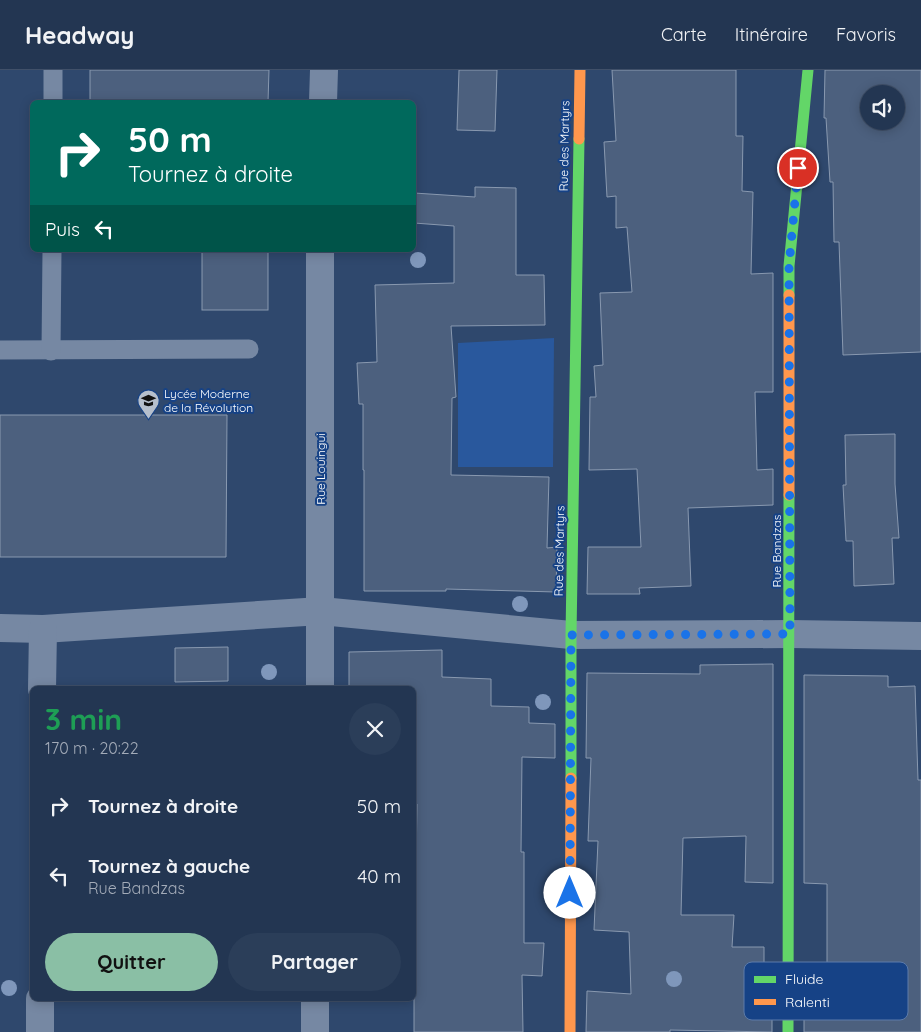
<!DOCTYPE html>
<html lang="fr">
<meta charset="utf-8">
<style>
body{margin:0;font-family:Quicksand,sans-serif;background:#2b3e59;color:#f1f3f6;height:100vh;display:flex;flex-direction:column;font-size:19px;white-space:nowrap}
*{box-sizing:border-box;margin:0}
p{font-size:16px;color:#a3abb8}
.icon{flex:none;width:28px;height:28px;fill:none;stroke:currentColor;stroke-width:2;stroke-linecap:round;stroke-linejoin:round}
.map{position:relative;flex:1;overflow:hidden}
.panel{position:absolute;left:30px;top:616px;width:386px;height:315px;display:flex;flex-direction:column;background:#233652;border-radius:8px;box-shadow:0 2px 12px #0003,0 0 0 1px #405069}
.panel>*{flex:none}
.top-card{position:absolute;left:30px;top:30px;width:386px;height:152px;border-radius:8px;box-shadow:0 2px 12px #0003,0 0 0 1px #405069;background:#00695c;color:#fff;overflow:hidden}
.controls{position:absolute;left:860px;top:15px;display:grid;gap:10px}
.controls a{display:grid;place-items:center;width:45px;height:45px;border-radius:50%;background:#233652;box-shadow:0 2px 12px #0003,0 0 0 1px #405069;font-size:25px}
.pin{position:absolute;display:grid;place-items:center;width:42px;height:42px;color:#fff;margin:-21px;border:2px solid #fff;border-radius:50%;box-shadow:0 1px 5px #0007}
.me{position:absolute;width:55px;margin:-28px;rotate:0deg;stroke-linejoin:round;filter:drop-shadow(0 0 4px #0008)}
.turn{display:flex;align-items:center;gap:18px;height:105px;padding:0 15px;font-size:22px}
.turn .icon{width:65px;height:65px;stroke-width:2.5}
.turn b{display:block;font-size:35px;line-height:42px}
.then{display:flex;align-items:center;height:48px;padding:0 15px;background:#0003;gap:10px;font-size:19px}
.round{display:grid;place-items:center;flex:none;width:52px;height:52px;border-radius:26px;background:#2b3e59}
.summary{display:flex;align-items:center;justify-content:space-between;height:85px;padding:0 15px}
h1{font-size:30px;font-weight:700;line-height:38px;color:#1e9e55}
.action{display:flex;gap:10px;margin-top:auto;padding:10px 15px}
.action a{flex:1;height:58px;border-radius:30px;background:#8abfa5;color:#111;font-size:20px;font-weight:700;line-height:58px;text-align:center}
.action a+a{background:#2b3e59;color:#f1f3f6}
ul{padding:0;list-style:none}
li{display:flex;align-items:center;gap:15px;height:70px;padding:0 15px}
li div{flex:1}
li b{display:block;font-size:19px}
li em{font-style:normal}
header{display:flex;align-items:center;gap:30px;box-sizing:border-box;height:70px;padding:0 25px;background:#233652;border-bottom:1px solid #405069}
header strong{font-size:24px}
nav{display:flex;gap:28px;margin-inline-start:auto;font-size:18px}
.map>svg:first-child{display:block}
.green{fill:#29589d}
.building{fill:#4c607e;stroke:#8999b0;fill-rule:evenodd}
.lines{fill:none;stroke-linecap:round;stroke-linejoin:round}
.lane{stroke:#7688a3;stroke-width:19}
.street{stroke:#7688a3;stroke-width:28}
.fast{stroke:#63d668;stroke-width:11}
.slow{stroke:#ff974d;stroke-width:11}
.tree{fill:#7f97bb}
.route{stroke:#1a73e8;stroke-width:9;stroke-dasharray:0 16.2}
.labels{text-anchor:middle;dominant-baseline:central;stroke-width:4;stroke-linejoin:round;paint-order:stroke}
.street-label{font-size:12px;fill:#fff;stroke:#164286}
.poi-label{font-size:12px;fill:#fff;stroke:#164286;text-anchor:start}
.key{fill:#164286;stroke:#5c7baa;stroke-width:1}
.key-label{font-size:14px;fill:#fff}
</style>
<header>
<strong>Headway</strong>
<nav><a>Carte</a><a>Itinéraire</a><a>Favoris</a></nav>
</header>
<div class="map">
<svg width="921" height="962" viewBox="0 0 921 962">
<rect width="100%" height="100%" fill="#2f486d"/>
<path class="green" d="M554 268 553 397H458V273Z"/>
<g class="building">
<path d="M90 0H269L268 32H90Z"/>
<path d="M459 0H497L495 61 457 60Z"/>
<path d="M612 0H736V66H743L742 121 753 122 751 204 773 203V322H755L757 400 773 399V435L688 438 691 516 639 518 640 524H587L588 477H641L637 399 589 400 590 327H596L594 296 603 295 600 223 632 222 627 157 616 158V126L607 127 604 72 616 71Z"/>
<path d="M825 0H921V282L843 285 839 172H834L833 112H830L826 48H824ZM869 24H896V51H869Z"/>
<path d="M475 117 516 118V205H544L545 255 451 256 456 327 452 328 451 405 549 407 547 478 557 477 556 522 446 519V521H364V400H363V334H359L357 293 377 292 375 215 454 213V156L414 153V123L475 127Z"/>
<rect x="202" y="180" width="66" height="60"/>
<path d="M0 345H227L226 487H0Z"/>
<path d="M895 364V414L899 468H892L894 514 854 516 853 471H846L843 415H846L845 365Z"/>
<path d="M228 577V611L175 612V578Z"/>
<path d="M442 580V607L491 609V636L529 637V653L555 654V688L522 687 521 782H524V873H544L542 906 522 905 523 962H414V853H415L417 734H414V619H349V582Z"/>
<path d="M773 594V813L745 812 746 766 683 768 681 845H734L732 877H764V923H772V962L670 960V962H586L587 921 631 924 629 862 594 860 598 771H588L591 688H586L587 603 700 604V595Z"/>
<path d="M804 605 888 606V617L915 616 918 710H921V962H804V922L827 921V814L804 813Z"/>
</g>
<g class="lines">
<g class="lane">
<path d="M53 32V0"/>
<path d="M0 280 249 279"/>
<path d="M51 281 52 180"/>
</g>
<g class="street">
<path d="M323 32 324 0"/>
<path d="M0 558 43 559 321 541 571 565 790 564 921 566"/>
<path d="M42 619 43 559"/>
<path d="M320 619V180"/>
<path d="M40 962V929"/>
<path d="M315 962V929"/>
</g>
<g class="fast">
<path d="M789 225V196L808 0"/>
<path d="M571 708V565L579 69"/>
<path d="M788 962 789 425"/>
</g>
<g class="slow">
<path d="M579 69 580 0"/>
<path d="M789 425V225"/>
<path d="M570 962 571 708"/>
</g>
</g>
<g class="tree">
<circle cx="418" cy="190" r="8"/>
<circle cx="520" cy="534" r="8"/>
<circle cx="269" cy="602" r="8"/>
<circle cx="543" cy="632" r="8"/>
<circle cx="674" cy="909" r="8"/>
<circle cx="9" cy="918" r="8"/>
</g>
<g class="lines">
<path class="route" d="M570 823 571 565 790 564 789 196 798 98"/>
</g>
<defs>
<symbol id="school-pin" viewBox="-11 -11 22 30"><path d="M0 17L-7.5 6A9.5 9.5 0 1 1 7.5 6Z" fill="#b6bfcc" stroke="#164286"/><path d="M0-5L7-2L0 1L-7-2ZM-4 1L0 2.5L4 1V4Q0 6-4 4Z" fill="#111"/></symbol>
</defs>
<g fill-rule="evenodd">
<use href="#school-pin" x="136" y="318" width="25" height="34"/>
</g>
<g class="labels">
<g class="street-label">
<text transform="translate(564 76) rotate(-89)">Rue des Martyrs</text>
<text transform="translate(320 399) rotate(-90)">Rue Louingui</text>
<text transform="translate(559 481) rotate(-89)">Rue des Martyrs</text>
<text transform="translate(776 481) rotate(-90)">Rue Bandzas</text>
</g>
<g class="poi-label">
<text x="164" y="323">Lycée Moderne<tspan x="164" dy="14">de la Révolution</tspan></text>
</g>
</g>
<rect x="744" y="892" width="164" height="58" rx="8" class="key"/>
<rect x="754" y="906" width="22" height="7" fill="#63d668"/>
<rect x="754" y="929" width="22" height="6" fill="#ff974d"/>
<g class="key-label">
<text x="785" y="914">Fluide</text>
<text x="785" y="937">Ralenti</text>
</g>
</svg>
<div class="controls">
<a><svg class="icon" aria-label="sound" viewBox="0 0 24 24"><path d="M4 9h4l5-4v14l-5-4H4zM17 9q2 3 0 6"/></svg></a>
</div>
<div class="pin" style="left:798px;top:98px;background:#d93025"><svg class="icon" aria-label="arrive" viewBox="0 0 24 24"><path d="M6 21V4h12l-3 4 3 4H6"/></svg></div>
<svg class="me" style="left:570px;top:823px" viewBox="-20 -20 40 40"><circle r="19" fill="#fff"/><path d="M0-13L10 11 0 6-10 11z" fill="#1a73e8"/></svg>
<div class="top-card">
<div class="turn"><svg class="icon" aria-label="right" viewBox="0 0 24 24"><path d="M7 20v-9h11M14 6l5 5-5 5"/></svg><div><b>50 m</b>Tournez à droite</div></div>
<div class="then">Puis<svg class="icon" aria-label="left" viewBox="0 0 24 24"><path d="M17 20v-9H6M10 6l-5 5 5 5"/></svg></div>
</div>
<section class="panel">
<div class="summary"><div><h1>3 min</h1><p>170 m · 20:22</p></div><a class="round"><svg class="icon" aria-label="close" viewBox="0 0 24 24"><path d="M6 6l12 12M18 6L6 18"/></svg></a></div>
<ul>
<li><svg class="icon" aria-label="right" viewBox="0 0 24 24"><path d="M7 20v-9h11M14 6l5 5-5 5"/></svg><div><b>Tournez à droite</b></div><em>50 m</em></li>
<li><svg class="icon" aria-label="left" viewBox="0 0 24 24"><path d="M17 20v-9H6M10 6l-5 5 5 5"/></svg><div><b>Tournez à gauche</b><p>Rue Bandzas</p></div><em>40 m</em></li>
</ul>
<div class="action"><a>Quitter</a><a>Partager</a></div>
</section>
</div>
